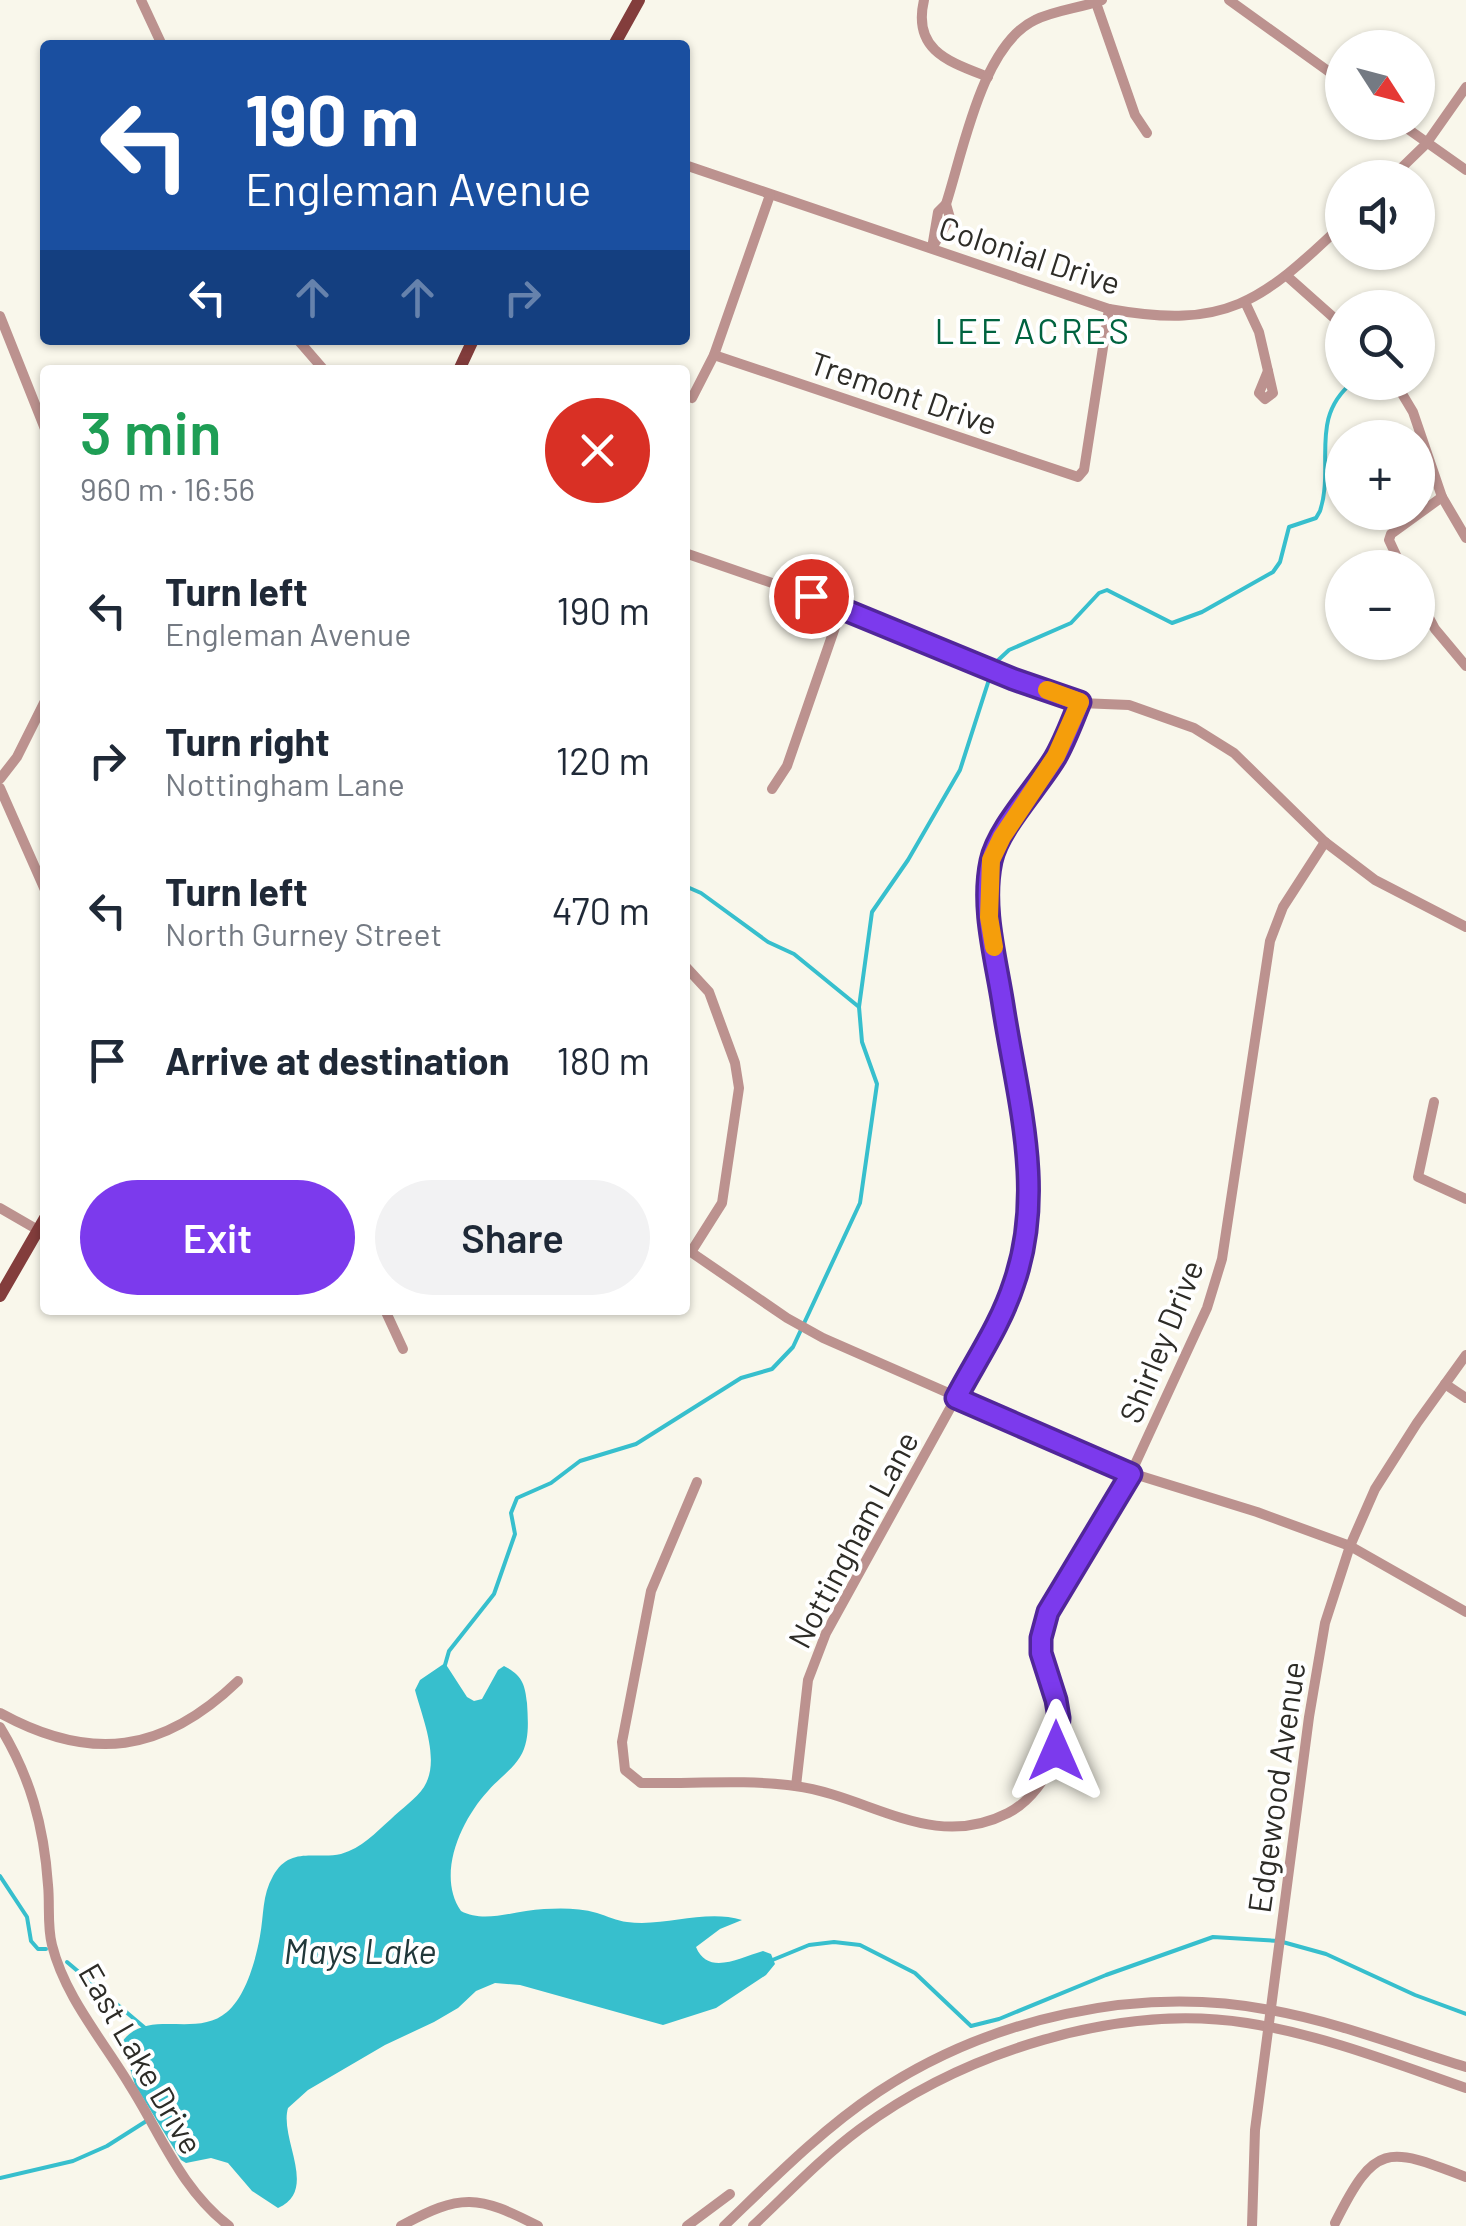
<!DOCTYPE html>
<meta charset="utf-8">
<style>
body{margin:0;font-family:Barlow,sans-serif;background:#f2f2f3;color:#1f2937;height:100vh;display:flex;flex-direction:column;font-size:38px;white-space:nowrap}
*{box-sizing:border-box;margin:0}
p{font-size:32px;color:#747a83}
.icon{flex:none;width:55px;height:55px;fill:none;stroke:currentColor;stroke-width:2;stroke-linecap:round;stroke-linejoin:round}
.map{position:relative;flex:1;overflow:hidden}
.drawer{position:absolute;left:40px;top:365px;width:650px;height:950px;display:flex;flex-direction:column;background:#fff;border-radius:10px;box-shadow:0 2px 8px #0004}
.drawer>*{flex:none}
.guide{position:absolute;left:40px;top:40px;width:650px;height:305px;border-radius:10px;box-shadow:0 2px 8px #0004;background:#1a4fa0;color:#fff;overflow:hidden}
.needle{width:65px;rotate:126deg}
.controls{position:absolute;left:1325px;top:30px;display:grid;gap:20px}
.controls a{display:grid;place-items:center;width:110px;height:110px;border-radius:50%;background:#fff;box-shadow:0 2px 8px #0004;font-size:50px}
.pin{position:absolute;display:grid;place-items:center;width:85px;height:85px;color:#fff;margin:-42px;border:5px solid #fff;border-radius:50%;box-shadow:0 2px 10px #0007}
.me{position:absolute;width:110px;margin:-55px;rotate:0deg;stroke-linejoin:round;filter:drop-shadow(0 0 8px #0008)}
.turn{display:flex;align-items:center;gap:35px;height:210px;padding:0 40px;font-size:45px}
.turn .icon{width:130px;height:130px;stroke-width:2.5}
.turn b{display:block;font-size:70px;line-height:85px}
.lanes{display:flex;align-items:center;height:95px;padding:0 40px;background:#0003;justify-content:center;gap:50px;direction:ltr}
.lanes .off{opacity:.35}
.round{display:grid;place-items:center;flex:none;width:105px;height:105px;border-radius:52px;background:#f2f2f3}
.overview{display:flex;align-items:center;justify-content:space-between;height:170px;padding:0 40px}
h1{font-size:60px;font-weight:600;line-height:75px;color:#1e9e55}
.primary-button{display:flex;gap:20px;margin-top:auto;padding:20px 40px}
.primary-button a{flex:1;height:115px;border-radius:60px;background:#7c3aed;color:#fff;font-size:40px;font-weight:600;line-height:115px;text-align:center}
.primary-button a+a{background:#f2f2f3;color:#1f2937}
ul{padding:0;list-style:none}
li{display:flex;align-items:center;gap:30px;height:150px;padding:0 40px}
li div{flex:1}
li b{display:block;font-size:38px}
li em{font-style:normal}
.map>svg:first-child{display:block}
.water{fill:#37bfcd}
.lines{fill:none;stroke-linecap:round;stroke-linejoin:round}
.stream{stroke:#37bfcd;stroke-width:4}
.minor{stroke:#bc928f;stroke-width:10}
.major{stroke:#833d3c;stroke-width:12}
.route-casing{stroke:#51269a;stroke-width:25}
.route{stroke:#7c3aed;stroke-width:18}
.slow{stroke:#f59e0b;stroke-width:18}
.labels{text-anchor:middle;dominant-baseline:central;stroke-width:8;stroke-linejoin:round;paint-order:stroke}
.street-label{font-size:32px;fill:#2d2c27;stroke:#fff}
.neighbourhood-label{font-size:35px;letter-spacing:2.5px;fill:#00633f;stroke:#fff}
.water-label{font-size:35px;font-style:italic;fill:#21383a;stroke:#fff}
</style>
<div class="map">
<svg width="1466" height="2226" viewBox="0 0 1466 2226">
<rect width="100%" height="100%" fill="#f9f7eb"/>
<path class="water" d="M445 1663 467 1697 474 1701 482 1699 498 1670 504 1666C522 1675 525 1684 527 1703 528 1721 530 1741 520 1757 512 1770 498 1779 488 1791 461 1820 436 1875 461 1911 485 1924 516 1910 544 1909 562 1908 580 1908 597 1913 607 1916 617 1921 627 1922 666 1927 704 1909 742 1920L720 1929 696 1947C708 1976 739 1958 763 1951L771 1954 775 1964 766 1975 716 2008 663 2025 520 1985 495 1983 476 1991 458 2008 434 2022 385 2045 308 2090 288 2108C279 2139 319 2190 278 2208L252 2191 228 2163 211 2158 186 2163 181 2160 135 2085 122 2042C147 2007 196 2039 227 2012 246 1996 256 1959 260 1936 264 1915 262 1895 273 1876 290 1845 317 1860 341 1854 362 1848 375 1833 391 1819 401 1809 416 1799 424 1787 441 1760 422 1717 415 1690L420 1680Z"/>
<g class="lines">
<g class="stream">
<path d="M685 886 701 893 768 942 794 954 859 1007"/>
<path d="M445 1665 449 1651 494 1594 515 1534 511 1513 517 1498 551 1483 580 1461 636 1444 741 1378 772 1369 793 1347 860 1203 877 1084 862 1042 859 1007 872 912 908 860 960 770 994 664 1009 650 1071 623 1099 593 1107 590 1172 623 1202 612 1273 572 1280 562 1289 527 1316 518 1320 511C1335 465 1308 418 1353 382"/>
<path d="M0 1876 27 1917 31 1941 38 1949H46"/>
<path d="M770 1961 809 1945 834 1942 860 1945 915 1973 971 2026 999 2019 1106 1975 1213 1937 1279 1941 1326 1954 1415 1995 1466 2014"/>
<path d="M67 1962 145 2028"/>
<path d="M0 2178 73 2161 107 2146 148 2120"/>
</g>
<g class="minor">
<path d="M141 0 162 45"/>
<path d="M924 0C912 51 950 62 988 77"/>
<path d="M1095 0 1135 115 1147 133"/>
<path d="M1229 0 1342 81"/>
<path d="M1398 122 1466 170"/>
<path d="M685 165 1109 309C1226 330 1261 302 1342 225"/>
<path d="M1391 178 1426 144 1466 87"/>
<path d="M932 248 938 212 946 204C963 152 982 45 1035 20 1055 10 1081 8 1102 0"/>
<path d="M932 248 950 218 946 204"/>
<path d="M1288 277 1342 325"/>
<path d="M1245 302 1259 332 1268 371"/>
<path d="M0 316 45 429"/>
<path d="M298 340 324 370"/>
<path d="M714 355 1078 477 1084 470 1109 309"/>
<path d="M1268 371 1273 393 1265 399 1259 393Z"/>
<path d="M1395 382 1413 412 1442 497 1466 538"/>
<path d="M685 395 692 398 714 355 770 195"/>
<path d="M685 553 842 607 1013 679 1080 703 1129 705 1194 728 1234 753 1325 842 1375 880 1466 927"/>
<path d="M1402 568 1389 540 1391 534 1442 497"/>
<path d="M1418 597 1435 629 1466 666"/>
<path d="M0 779 17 757 45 701"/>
<path d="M0 788 45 890"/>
<path d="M772 789 787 766 842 607"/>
<path d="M685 966 709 992 735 1063 739 1088 722 1203 691 1252"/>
<path d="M1434 1102 1418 1177 1466 1199"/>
<path d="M0 1208 38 1230"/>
<path d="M685 1248 787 1318 823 1338 1131 1473 1257 1512 1350 1546 1466 1612"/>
<path d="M385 1310 403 1349"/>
<path d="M1445 1384 1466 1398"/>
<path d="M697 1482 651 1591 622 1742 625 1770 641 1783C690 1784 746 1779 795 1786 870 1796 932 1852 1008 1813 1030 1802 1048 1777 1055 1754 1068 1713 1045 1687 1041 1649 1040 1637 1045 1624 1048 1612L1131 1473 1207 1308 1222 1259 1270 941 1283 907 1325 842"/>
<path d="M0 1713C91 1763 163 1753 238 1681"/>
<path d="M0 1727C30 1776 44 1826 48 1885 50 1904 47 1926 52 1945 65 1997 102 2039 129 2084 161 2134 180 2188 229 2226"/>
<path d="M796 1786 808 1680 826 1633 995 1327C1054 1200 1018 1106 999 976 993 939 984 900 991 862 997 830 1037 787 1055 758 1065 741 1072 721 1080 703"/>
<path d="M1335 2223C1375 2143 1386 2146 1466 2177"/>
<path d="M401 2226C461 2193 478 2195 538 2226"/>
<path d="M687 2226 730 2194"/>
<path d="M724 2226C773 2179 821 2130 878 2092 990 2018 1137 1985 1270 2010 1337 2022 1401 2047 1466 2067"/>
<path d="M753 2226C788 2193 821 2158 860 2129 964 2052 1118 2003 1247 2023 1323 2035 1394 2063 1466 2088"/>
<path d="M1252 2226 1255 2130 1309 1717 1325 1623 1350 1546 1375 1489 1417 1423 1466 1355"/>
</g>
<g class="major">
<path d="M614 45 639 0"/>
<path d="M459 370 473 340"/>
<path d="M0 1296 45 1218"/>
</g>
</g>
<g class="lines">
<defs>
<path id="route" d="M811 596 1013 679 1080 702C1072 721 1065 741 1055 758 1037 788 998 828 991 861 981 908 996 959 1003 1005 1017 1097 1046 1191 1014 1283 1001 1324 976 1360 956 1398L1131 1474 1048 1612 1041 1638V1653L1056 1700 1059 1718 1056 1751"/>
</defs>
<use href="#route" class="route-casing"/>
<use href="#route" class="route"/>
<path class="slow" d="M994 947 989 917 991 860 1002 837 1056 756 1080 702 1047 690"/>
</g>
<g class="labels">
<g class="street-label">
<text transform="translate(1030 254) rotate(18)">Colonial Drive</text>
<text transform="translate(904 392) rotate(19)">Tremont Drive</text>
<text transform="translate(1160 1341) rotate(-68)">Shirley Drive</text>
<text transform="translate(852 1539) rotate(-62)">Nottingham Lane</text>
<text transform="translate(1275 1787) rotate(-82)">Edgewood Avenue</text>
<text transform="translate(142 2058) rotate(60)">East Lake Drive</text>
</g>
<g class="neighbourhood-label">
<text x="1033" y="330">LEE ACRES</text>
</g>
<g class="water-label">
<text x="360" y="1950">Mays Lake</text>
</g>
</g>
</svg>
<div class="controls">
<a><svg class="needle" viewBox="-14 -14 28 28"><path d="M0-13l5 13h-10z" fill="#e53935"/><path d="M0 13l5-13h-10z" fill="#747a83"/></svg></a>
<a><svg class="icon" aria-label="sound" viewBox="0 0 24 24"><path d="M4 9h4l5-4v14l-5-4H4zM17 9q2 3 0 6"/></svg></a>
<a><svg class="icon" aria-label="search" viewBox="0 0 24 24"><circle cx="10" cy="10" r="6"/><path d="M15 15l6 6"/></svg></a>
<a>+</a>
<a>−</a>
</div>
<div class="pin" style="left:811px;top:596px;background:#d93025"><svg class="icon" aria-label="arrive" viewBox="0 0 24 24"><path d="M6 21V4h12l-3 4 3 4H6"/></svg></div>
<svg class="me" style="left:1056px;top:1751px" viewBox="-20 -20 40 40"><path d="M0-17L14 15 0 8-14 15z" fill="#7c3aed" stroke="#fff" stroke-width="4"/></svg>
<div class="guide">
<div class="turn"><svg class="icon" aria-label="left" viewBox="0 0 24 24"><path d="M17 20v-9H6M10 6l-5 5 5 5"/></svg><div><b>190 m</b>Engleman Avenue</div></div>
<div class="lanes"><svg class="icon" aria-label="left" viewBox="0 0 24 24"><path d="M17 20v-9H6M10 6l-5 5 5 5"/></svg><svg class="icon off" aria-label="ahead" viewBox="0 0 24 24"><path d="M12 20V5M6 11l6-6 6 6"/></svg><svg class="icon off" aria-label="ahead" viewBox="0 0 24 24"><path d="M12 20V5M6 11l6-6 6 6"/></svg><svg class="icon off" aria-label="right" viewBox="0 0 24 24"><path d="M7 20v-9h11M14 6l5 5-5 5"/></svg></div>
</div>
<section class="drawer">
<div class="overview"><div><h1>3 min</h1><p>960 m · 16:56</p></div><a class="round" style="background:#d93025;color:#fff"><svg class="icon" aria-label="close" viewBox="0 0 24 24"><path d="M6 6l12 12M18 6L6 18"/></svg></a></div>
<ul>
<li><svg class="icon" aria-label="left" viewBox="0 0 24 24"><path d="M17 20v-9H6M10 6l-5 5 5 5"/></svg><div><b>Turn left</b><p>Engleman Avenue</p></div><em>190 m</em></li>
<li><svg class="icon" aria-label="right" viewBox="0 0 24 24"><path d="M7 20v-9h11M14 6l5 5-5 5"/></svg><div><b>Turn right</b><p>Nottingham Lane</p></div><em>120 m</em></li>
<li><svg class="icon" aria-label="left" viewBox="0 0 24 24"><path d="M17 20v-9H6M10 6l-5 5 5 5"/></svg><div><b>Turn left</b><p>North Gurney Street</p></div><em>470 m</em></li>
<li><svg class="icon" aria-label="arrive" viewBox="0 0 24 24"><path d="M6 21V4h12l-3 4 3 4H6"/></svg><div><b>Arrive at destination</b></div><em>180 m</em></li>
</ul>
<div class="primary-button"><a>Exit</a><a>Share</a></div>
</section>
</div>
